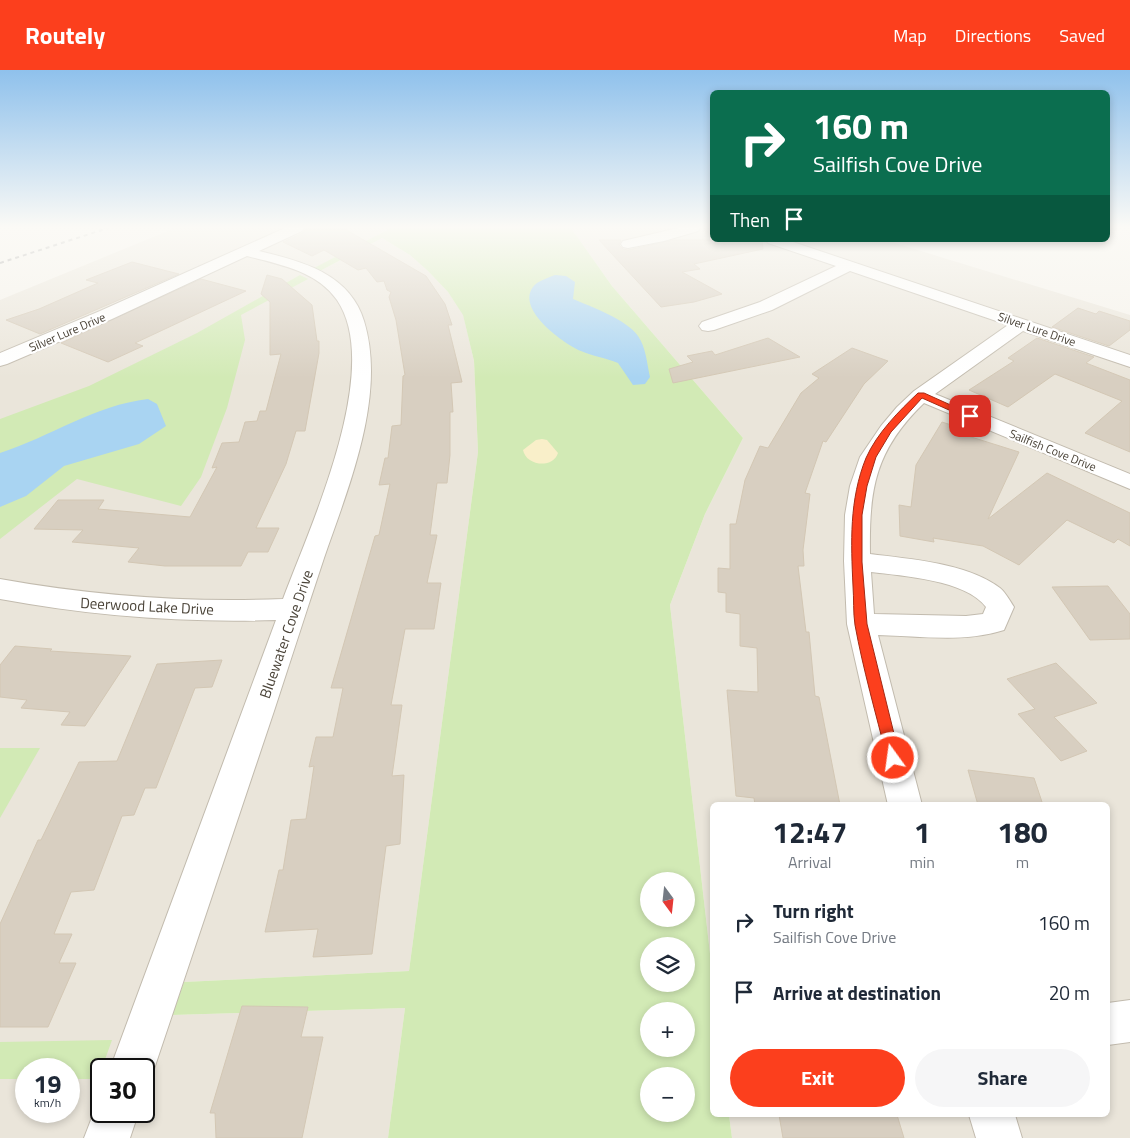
<!DOCTYPE html>
<meta charset="utf-8">
<style>
body{margin:0;font-family:"Titillium Web",sans-serif;background:#f6f6f7;color:#1f2937;height:100vh;display:flex;flex-direction:column;font-size:19px;white-space:nowrap}
*{box-sizing:border-box;margin:0}
p{font-size:16px;color:#747a83}
.icon{flex:none;width:28px;height:28px;fill:none;stroke:currentColor;stroke-width:2;stroke-linecap:round;stroke-linejoin:round}
.map{position:relative;flex:1;overflow:hidden}
.side{position:absolute;left:710px;top:732px;width:400px;height:315px;display:flex;flex-direction:column;background:#fff;border-radius:8px;box-shadow:0 2px 8px #0003}
.side>*{flex:none}
.guide{position:absolute;left:710px;top:20px;width:400px;height:152px;border-radius:8px;box-shadow:0 2px 8px #0003;background:#0b6e4f;color:#fff;overflow:hidden}
.needle{width:32px;rotate:165deg}
.controls{position:absolute;left:640px;top:802px;display:grid;gap:10px}
.controls a{display:grid;place-items:center;width:55px;height:55px;border-radius:50%;background:#fff;box-shadow:0 2px 8px #0003;font-size:25px}
.speed{position:absolute;left:15px;top:988px;display:flex;gap:10px;font-size:25px;font-weight:700;text-align:center}
.speed>*{display:grid;place-content:center;width:65px;height:65px;border-radius:50%;background:#fff;box-shadow:0 2px 8px #0003;line-height:1}
.speed small{font-size:12px;font-weight:400}
.speed .limit{border:2px solid #111;border-radius:8px;background:#fff;color:#111}
.pin{position:absolute;display:grid;place-items:center;width:42px;height:42px;color:#fff;margin:-21px;border-radius:10px;box-shadow:0 2px 8px #0006}
.me{position:absolute;width:55px;margin:-28px;rotate:346deg;stroke-linejoin:round;filter:drop-shadow(0 0 4px #0008)}
.turn{display:flex;align-items:center;gap:18px;height:105px;padding:0 20px;font-size:22px}
.turn .icon{width:65px;height:65px;stroke-width:2.5}
.turn b{display:block;font-size:35px;line-height:42px}
.then{display:flex;align-items:center;height:48px;padding:0 20px;background:#0003;gap:10px;font-size:19px}
.eta{display:flex;justify-content:space-evenly;align-items:center;height:85px;text-align:center}
.eta b{font-size:30px;font-weight:700;line-height:35px}
.button{display:flex;gap:10px;margin-top:auto;padding:10px 20px}
.button a{flex:1;height:58px;border-radius:30px;background:#fc3f1d;color:#fff;font-size:20px;font-weight:700;line-height:58px;text-align:center}
.button a+a{background:#f6f6f7;color:#1f2937}
ul{padding:0;list-style:none}
li{display:flex;align-items:center;gap:15px;height:70px;padding:0 20px}
li div{flex:1}
li b{display:block;font-size:19px}
li em{font-style:normal}
header{display:flex;align-items:center;gap:30px;box-sizing:border-box;height:70px;padding:0 25px;background:#fc3f1d;color:#fff}
header strong{font-size:24px}
nav{display:flex;gap:28px;margin-inline-start:auto;font-size:18px}
.map>svg:first-child{display:block}
.residential{fill:#eae5da;fill-rule:evenodd}
.green{fill:#d2eab5;fill-rule:evenodd}
.sand{fill:#f9efc9}
.water{fill:#a9d4f2}
.building{fill:#d8cfc1;stroke:#d3c7b4}
.lines{fill:none;stroke-linecap:round;stroke-linejoin:round}
.street-casing{stroke:#c2bbae;stroke-width:2}
.street{fill:#fff;fill-rule:evenodd}
.rail{stroke:#9a9a9a;stroke-width:2;stroke-dasharray:4 4;stroke-linecap:butt}
.route{fill:#fc3f1d;stroke:#a42913}
.labels{text-anchor:middle;dominant-baseline:central;stroke-width:4.5;stroke-linejoin:round;paint-order:stroke}
.far-street-label{font-size:12px;fill:#4b4439;stroke:#fff}
.street-label{font-size:15px;fill:#4b4439;stroke:#fff}
</style>
<header>
<strong>Routely</strong>
<nav><a>Map</a><a>Directions</a><a>Saved</a></nav>
</header>
<div class="map">
<svg width="1130" height="1068" viewBox="0 0 1130 1068">
<rect width="100%" height="100%" fill="#f6f3ec"/>
<g class="residential">
<path d="M175 158H391L315 198 320 201 382 168 410 185 428 201 448 222 463 244 474 291 478 382 409 901 184 912 173 945 405 938 388 1068H0V230ZM26 999H69V1041H26ZM101 999H144V1041H101Z"/>
<path d="M571 158H712V170H885L1130 245V1068H732L729 1045H1108V735H712V901L670 535 705 444 743 368 612 216Z"/>
</g>
<g class="green">
<path d="M391 158H571L612 216 743 368 705 444 670 535 712 901V1045H729L732 1068H388L405 938 172 945 184 912 409 901 478 382 474 291 463 245 448 222 428 201 410 185 382 168 320 201 314 198ZM649 811H686V849H649ZM649 876H686V914H649ZM649 941H686V979H649ZM649 1006H686V1044H649Z"/>
<path d="M300 205 308 209 241 245 245 270 227 338 201 407 181 436 77 409 0 469V349L89 316 197 263Z"/>
<path d="M0 678H40L0 748Z"/>
<path d="M112 970 98 1009H69V999H26V1009H0V972Z"/>
</g>
<path class="sand" d="M542 369 547 370 558 383C553 399 526 396 523 380L536 370Z"/>
<g class="water">
<path d="M555 205 566 206 575 212 573 229C592 237 626 249 638 266 646 277 647 294 650 307L645 314 633 315 618 293C606 288 592 286 581 281 562 273 510 235 537 213 542 210 549 207 555 205Z"/>
<path d="M148 329 157 334 166 356 139 374 64 396 26 426 0 437V383C50 367 95 335 148 329Z"/>
</g>
<g class="building">
<path d="M306 158H343L426 206 445 234 452 255H448L462 312 451 313 453 342H450V385L447 413H437L430 465H437L427 513H441L434 559H405L391 635H402L392 706 404 705 400 774 386 776 372 884 313 887 318 859 265 862 279 800H283L291 750 306 749 314 696 309 697 316 667H333L343 618H331L375 466 379 465 390 414 379 415 385 388H388L392 356 401 355 403 306 405 305 396 250 389 227 391 222 387 220 384 211 377 212 366 198 358 200 324 180 312 186 283 172 303 163Z"/>
<path d="M599 170H621L619 175 623 179 628 180 674 170H762L763 179 694 194 700 199 682 202 722 224 694 232 661 237Z"/>
<path d="M132 192 179 204 40 264 6 250 39 239 98 213 86 210Z"/>
<path d="M267 205 282 209 312 235 317 271H319V283L305 361H296L286 394 256 458H279L268 482H248L241 496H165L128 492 139 478 72 472 83 460 34 459 58 430H104L98 439 190 447 217 397 212 398 222 373 239 372 245 352 257 351 260 341H266L281 284 270 285V232L261 224Z"/>
<path d="M201 209 246 221 135 273 143 276 108 292 61 273Z"/>
<path d="M1078 238 1096 244 1099 241 1130 251V260L1109 276 1052 257Z"/>
<path d="M768 268 800 287 673 313 669 299 693 292 687 286 712 281 715 285Z"/>
<path d="M1037 268 1094 287 1086 293 1130 310V382L1085 363 1122 331 1055 304 1008 337 969 320 1014 291 1008 288Z"/>
<path d="M852 278 888 291 864 314 826 372 823 371 805 423 810 424 803 480 804 496H798L806 562H809L815 626 819 627 840 735H755L754 728 736 726 727 620 758 622 757 578 740 576V544L726 542V523L718 522V498L730 499V454H736L745 410 760 376 768 378 801 323 819 308 812 304Z"/>
<path d="M942 352 973 362 968 366 1019 382 988 449 1047 403 1130 443V476L1118 469 1114 473 1067 450 1019 495 983 476 933 468 934 472 900 466 899 435 911 437 916 395Z"/>
<path d="M1108 516 1130 544V569L1090 570 1052 517Z"/>
<path d="M15 576 52 579 50 581 131 586 85 656 61 655 70 642 21 638 27 630 0 627V595Z"/>
<path d="M222 590 212 617 195 618 156 718H145L134 745 122 746 94 820 71 822 54 864H72L59 893H76L48 957H0V854L38 770H41L79 692 117 691 157 594Z"/>
<path d="M1056 593 1097 633 1054 647 1087 681 1061 691 1018 644 1035 639 1007 609Z"/>
<path d="M968 700 1034 708 1043 735H978Z"/>
<path d="M242 936 308 937 301 967H323L302 1068H216L215 1043H210Z"/>
<path d="M779 1045H897L904 1068H783Z"/>
</g>
<g class="lines">
<defs>
<g id="street">
<path d="M285 158H304L302 161 259 181C302 191 350 204 364 251 387 326 348 418 324 488 307 539 291 589 274 641 234 760 194 880 154 999L148 1015 144 1016V999H110L276 550C182 553 92 546 0 529V509C96 526 186 533 283 529 309 459 384 299 337 230 317 201 278 194 247 186L112 249 7 294 0 296V283L100 241Z"/>
<path d="M678 158H700L698 161 664 171 628 178 623 177 621 174 623 171Z"/>
<path d="M766 170H787L1130 285V297L1023 261 935 324 1130 404V419L924 333C875 380 869 419 870 484 910 489 967 493 1000 518 1006 523 1010 531 1014 537L1004 560C964 573 919 566 878 565L922 735H888L847 554 844 491 845 445 850 416 860 387 881 356 897 337 914 321 1008 255 850 201 772 240 714 260 708 261 702 260 699 256 702 252 760 232 836 196 768 173ZM871 502C903 506 966 510 986 537L983 544 966 546 874 544Z"/>
<path d="M1130 930V972L1108 975V933Z"/>
<path d="M101 1024V1041H139L130 1068H84Z"/>
<path d="M969 1045H1015L1022 1068H976Z"/>
</g>
</defs>
<use href="#street" class="street-casing"/>
<use href="#street" class="street"/>
<path class="rail" d="M0 193 108 158"/>
</g>
<linearGradient id="sky" x2="0" y2="1"><stop stop-color="#8fc1ec"/><stop offset="0.51" stop-color="#fbfaf6"/><stop offset="1" stop-color="#fbfaf6" stop-opacity="0"/></linearGradient>
<rect width="1130" height="308" fill="url(#sky)"/>
<path class="route" d="M918 323H924L975 346 967 348 922 328 891 362 876 387 867 416 862 445V492L867 554 900 688 898 693 893 695 889 693 887 688C876 644 863 599 855 555 853 542 854 529 853 516 851 473 849 430 866 388 877 363 899 341 918 323Z"/>
<g class="labels">
<g class="far-street-label">
<text transform="translate(1037 259) rotate(19)">Silver Lure Drive</text>
<text transform="translate(67 262) rotate(-23)">Silver Lure Drive</text>
<text transform="translate(1053 380) rotate(22)">Sailfish Cove Drive</text>
</g>
<g class="street-label">
<text transform="translate(147 536) rotate(3)">Deerwood Lake Drive</text>
<text transform="translate(286 564) rotate(-71)">Bluewater Cove Drive</text>
</g>
</g>
</svg>
<div class="controls">
<a><svg class="needle" viewBox="-14 -14 28 28"><path d="M0-13l5 13h-10z" fill="#e53935"/><path d="M0 13l5-13h-10z" fill="#747a83"/></svg></a>
<a><svg class="icon" aria-label="layers" viewBox="0 0 24 24"><path d="M12 4l9 5-9 5-9-5zM3 14l9 5 9-5"/></svg></a>
<a>+</a>
<a>−</a>
</div>
<div class="speed"><div>19<small>km/h</small></div><div class="limit">30</div></div>
<div class="pin" style="left:970px;top:346px;background:#d93025"><svg class="icon" aria-label="arrive" viewBox="0 0 24 24"><path d="M6 21V4h12l-3 4 3 4H6"/></svg></div>
<svg class="me" style="left:893px;top:688px" viewBox="-20 -20 40 40"><circle r="17" fill="#fc3f1d" stroke="#fff" stroke-width="3"/><path d="M0-11L8 9 0 5-8 9z" fill="#fff"/></svg>
<div class="guide">
<div class="turn"><svg class="icon" aria-label="right" viewBox="0 0 24 24"><path d="M7 20v-9h11M14 6l5 5-5 5"/></svg><div><b>160 m</b>Sailfish Cove Drive</div></div>
<div class="then">Then<svg class="icon" aria-label="arrive" viewBox="0 0 24 24"><path d="M6 21V4h12l-3 4 3 4H6"/></svg></div>
</div>
<section class="side">
<div class="eta">
<div><b>12:47</b><p>Arrival</p></div>
<div><b>1</b><p>min</p></div>
<div><b>180</b><p>m</p></div>
</div>
<ul>
<li><svg class="icon" aria-label="right" viewBox="0 0 24 24"><path d="M7 20v-9h11M14 6l5 5-5 5"/></svg><div><b>Turn right</b><p>Sailfish Cove Drive</p></div><em>160 m</em></li>
<li><svg class="icon" aria-label="arrive" viewBox="0 0 24 24"><path d="M6 21V4h12l-3 4 3 4H6"/></svg><div><b>Arrive at destination</b></div><em>20 m</em></li>
</ul>
<div class="button"><a>Exit</a><a>Share</a></div>
</section>
</div>
